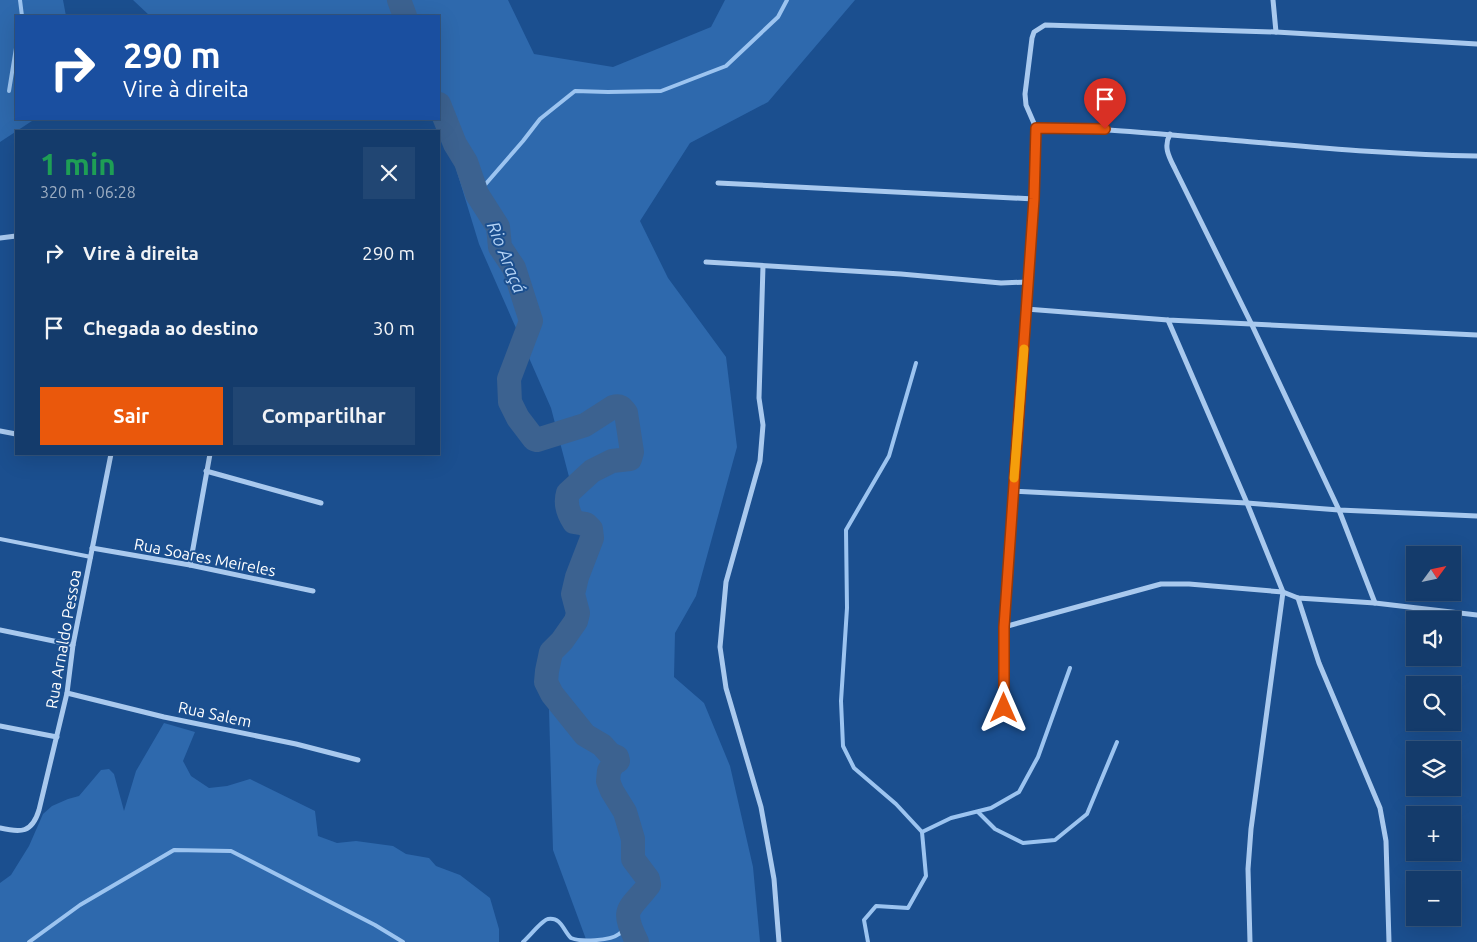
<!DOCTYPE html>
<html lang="pt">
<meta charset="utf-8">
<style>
body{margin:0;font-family:Ubuntu,sans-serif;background:#214673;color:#f1f3f6;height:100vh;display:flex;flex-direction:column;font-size:19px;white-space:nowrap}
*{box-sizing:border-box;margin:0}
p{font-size:16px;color:#9dadc1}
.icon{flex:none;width:28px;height:28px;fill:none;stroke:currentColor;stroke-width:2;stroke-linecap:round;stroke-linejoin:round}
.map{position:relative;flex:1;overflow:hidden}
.panel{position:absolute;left:15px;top:130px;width:425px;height:325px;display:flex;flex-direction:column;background:#143b6b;border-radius:0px;box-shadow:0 5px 20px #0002,0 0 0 1px #33557e}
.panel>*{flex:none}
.banner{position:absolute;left:15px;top:15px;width:425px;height:105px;border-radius:0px;box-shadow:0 5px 20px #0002,0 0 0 1px #33557e;background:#1a4fa0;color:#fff;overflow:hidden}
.needle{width:32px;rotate:57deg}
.buttons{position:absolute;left:1406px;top:546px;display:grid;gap:10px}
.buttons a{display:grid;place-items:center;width:55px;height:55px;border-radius:0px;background:#143b6b;box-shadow:0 5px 20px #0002,0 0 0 1px #33557e;font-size:25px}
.pin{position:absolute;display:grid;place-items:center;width:42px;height:42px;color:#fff;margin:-51px -21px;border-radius:50% 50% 50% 0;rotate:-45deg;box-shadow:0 0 5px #0007}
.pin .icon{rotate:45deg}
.me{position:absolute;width:55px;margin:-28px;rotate:0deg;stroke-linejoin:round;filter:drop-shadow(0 0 4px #0008)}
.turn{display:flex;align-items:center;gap:18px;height:105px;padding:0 25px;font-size:22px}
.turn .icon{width:65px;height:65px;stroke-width:2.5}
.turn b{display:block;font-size:35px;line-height:42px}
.round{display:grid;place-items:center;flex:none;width:52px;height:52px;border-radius:0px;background:#214673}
.overview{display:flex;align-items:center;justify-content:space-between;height:85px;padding:0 25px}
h1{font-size:30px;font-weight:700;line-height:38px;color:#1e9e55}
.action{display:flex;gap:10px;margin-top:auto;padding:10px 25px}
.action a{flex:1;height:58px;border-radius:0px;background:#ea580c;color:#fff;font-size:20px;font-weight:700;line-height:58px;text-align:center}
.action a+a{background:#214673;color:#f1f3f6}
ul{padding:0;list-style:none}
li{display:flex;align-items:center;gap:15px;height:75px;padding:0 25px}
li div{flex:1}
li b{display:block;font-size:19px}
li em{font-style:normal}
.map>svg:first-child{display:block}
.green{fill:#2e69ad}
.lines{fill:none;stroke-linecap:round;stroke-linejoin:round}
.stream{stroke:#9cc4f0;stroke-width:4}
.river{stroke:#3c6290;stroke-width:24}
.service{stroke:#a9c9ee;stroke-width:4}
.minor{stroke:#a9c9ee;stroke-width:5}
.route-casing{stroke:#983908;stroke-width:12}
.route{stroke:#ea580c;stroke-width:9}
.slow{stroke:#f59e0b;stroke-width:9}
.labels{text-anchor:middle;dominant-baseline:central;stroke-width:4;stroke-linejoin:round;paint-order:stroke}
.street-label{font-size:16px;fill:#fff;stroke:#1b4f8f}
.water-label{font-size:18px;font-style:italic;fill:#b5d3f5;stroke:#1b4f8f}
</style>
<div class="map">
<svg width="1477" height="942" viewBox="0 0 1477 942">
<rect width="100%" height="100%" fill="#1b4f8f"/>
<g class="green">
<path d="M0 0H63L66 16H16V119H35L0 142Z"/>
<path d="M133 0H508L534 54 613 67 711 27 725 0H855L768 102 690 143 640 221 668 278 726 357 737 447 696 596 675 633 674 677 704 703 730 766 753 867 760 942H587L553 850 548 674 590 557 551 408 479 244 439 113V16H150Z"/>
<path d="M164 723 195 732 183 761 191 776 209 788 227 786 250 779 315 811 318 836 337 843 356 841 393 846 406 854 429 858 436 866 460 875 490 898 499 929V942H0V883L11 875 29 846 43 814 52 806 68 799 79 796 101 770 109 769 114 774 124 811 136 771Z"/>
</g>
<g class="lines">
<g class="stream">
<path d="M20 0 22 16"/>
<path d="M9 91 16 48"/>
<path d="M477 194 523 141 540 119 575 91 608 92 661 91 726 66 778 17 787 0"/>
<path d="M978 812 995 829 1023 843 1055 840 1087 814 1117 742"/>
<path d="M922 832 951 818 991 808 1019 792 1038 757 1070 668"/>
<path d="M29 942 80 905 174 850 231 851 375 925 403 942"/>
<path d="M523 942C530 936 542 920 548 919 562 917 563 931 571 938 580 942 610 941 619 934 624 931 626 927 628 921"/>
<path d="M868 942 864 920 876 906 908 908 926 876 922 832 896 804 854 768 843 746 841 701 847 608 846 530 889 456 916 363"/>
</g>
<g class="river">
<path d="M399 0 405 16"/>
<path d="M439 104 455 144 466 162 477 194 498 227 500 247 514 268 531 321 509 379 510 402 518 418 534 439 537 440 585 425 613 407C620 405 622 407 626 413L632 452 630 459 612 461 592 471 568 493C565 503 568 513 574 522L586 524 591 529 592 538 577 577 573 594 578 613 576 621 562 641 551 652 547 671 546 682 552 694 585 735 602 745 610 754 617 757 618 761 613 764 609 771 608 781 612 791 625 812 633 839V859L648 879 649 885C629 911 620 907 637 942"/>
</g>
<path class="service" d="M0 539 91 557"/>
<g class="minor">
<path d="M1273 0 1276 32"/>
<path d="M1036 128C1101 127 1165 135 1230 140 1312 147 1395 155 1477 156"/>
<path d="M1170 134C1163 147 1169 157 1175 169L1251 323 1339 510 1375 603"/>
<path d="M718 183 1034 199"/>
<path d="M0 238 16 236"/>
<path d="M706 262 901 274 1001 283 1027 282"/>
<path d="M763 266 759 398 763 425 760 461 726 582 720 647 726 688 761 807 774 879 779 942"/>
<path d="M1026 309 1168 320 1477 335"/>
<path d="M1168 320 1247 503 1283 592 1251 829 1248 869 1250 942"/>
<path d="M0 431 16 434"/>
<path d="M206 471 321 503"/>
<path d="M1013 491 1247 503 1339 510 1477 516"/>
<path d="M92 548 190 565 313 591"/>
<path d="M190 565 210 454"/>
<path d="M1298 598 1319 663 1380 808 1386 841 1389 942"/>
<path d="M1004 627 1161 584H1189L1283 592 1298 598 1375 603 1477 615"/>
<path d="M0 630 73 645"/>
<path d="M67 693 164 717 296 744 358 760"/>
<path d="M1004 708V627L1034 199 1036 128 1026 105 1025 94 1032 38 1034 32 1045 25 1276 32 1477 44"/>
<path d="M0 726 57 737"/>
<path d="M0 828C21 833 32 833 39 810L67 693 73 645 111 454"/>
</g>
</g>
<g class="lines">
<defs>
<path id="route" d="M1004 708V627L1034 199 1036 128 1105 129"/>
</defs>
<use href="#route" class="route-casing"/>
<use href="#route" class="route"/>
<path class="slow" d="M1014 478 1024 349"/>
</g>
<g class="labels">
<g class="street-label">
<text transform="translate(205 557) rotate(11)">Rua Soares Meireles</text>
<text transform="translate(63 639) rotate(-80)">Rua Arnaldo Pessoa</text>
<text transform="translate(215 714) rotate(12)">Rua Salem</text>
</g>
<g class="water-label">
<text transform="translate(507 257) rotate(68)">Rio Araçá</text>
</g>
</g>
</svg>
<div class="buttons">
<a><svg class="needle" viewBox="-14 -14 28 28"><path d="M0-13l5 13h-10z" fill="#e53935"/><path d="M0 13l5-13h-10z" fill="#9dadc1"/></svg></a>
<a><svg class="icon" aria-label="sound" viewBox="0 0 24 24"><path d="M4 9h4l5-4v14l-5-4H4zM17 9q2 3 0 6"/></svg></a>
<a><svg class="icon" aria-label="search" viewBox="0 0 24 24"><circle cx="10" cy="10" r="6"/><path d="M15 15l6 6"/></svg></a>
<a><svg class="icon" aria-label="layers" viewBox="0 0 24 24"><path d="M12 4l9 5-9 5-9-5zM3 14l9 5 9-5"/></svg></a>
<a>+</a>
<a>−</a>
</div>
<div class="pin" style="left:1105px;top:129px;background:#d93025"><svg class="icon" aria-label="arrive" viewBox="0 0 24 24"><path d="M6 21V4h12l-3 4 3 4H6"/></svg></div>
<svg class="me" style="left:1004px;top:708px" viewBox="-20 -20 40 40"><path d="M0-17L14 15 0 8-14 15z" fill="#ea580c" stroke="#fff" stroke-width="4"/></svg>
<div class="banner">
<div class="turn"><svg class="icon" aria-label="right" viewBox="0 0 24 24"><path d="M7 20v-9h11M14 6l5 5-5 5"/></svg><div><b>290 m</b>Vire à direita</div></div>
</div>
<section class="panel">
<div class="overview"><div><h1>1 min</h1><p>320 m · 06:28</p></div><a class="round"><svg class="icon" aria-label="close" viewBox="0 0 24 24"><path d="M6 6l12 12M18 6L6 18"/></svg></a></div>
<ul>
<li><svg class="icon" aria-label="right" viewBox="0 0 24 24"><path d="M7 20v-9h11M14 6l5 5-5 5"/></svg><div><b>Vire à direita</b></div><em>290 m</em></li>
<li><svg class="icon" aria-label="arrive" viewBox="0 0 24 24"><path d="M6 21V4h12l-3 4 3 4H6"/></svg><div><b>Chegada ao destino</b></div><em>30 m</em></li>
</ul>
<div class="action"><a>Sair</a><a>Compartilhar</a></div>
</section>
</div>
